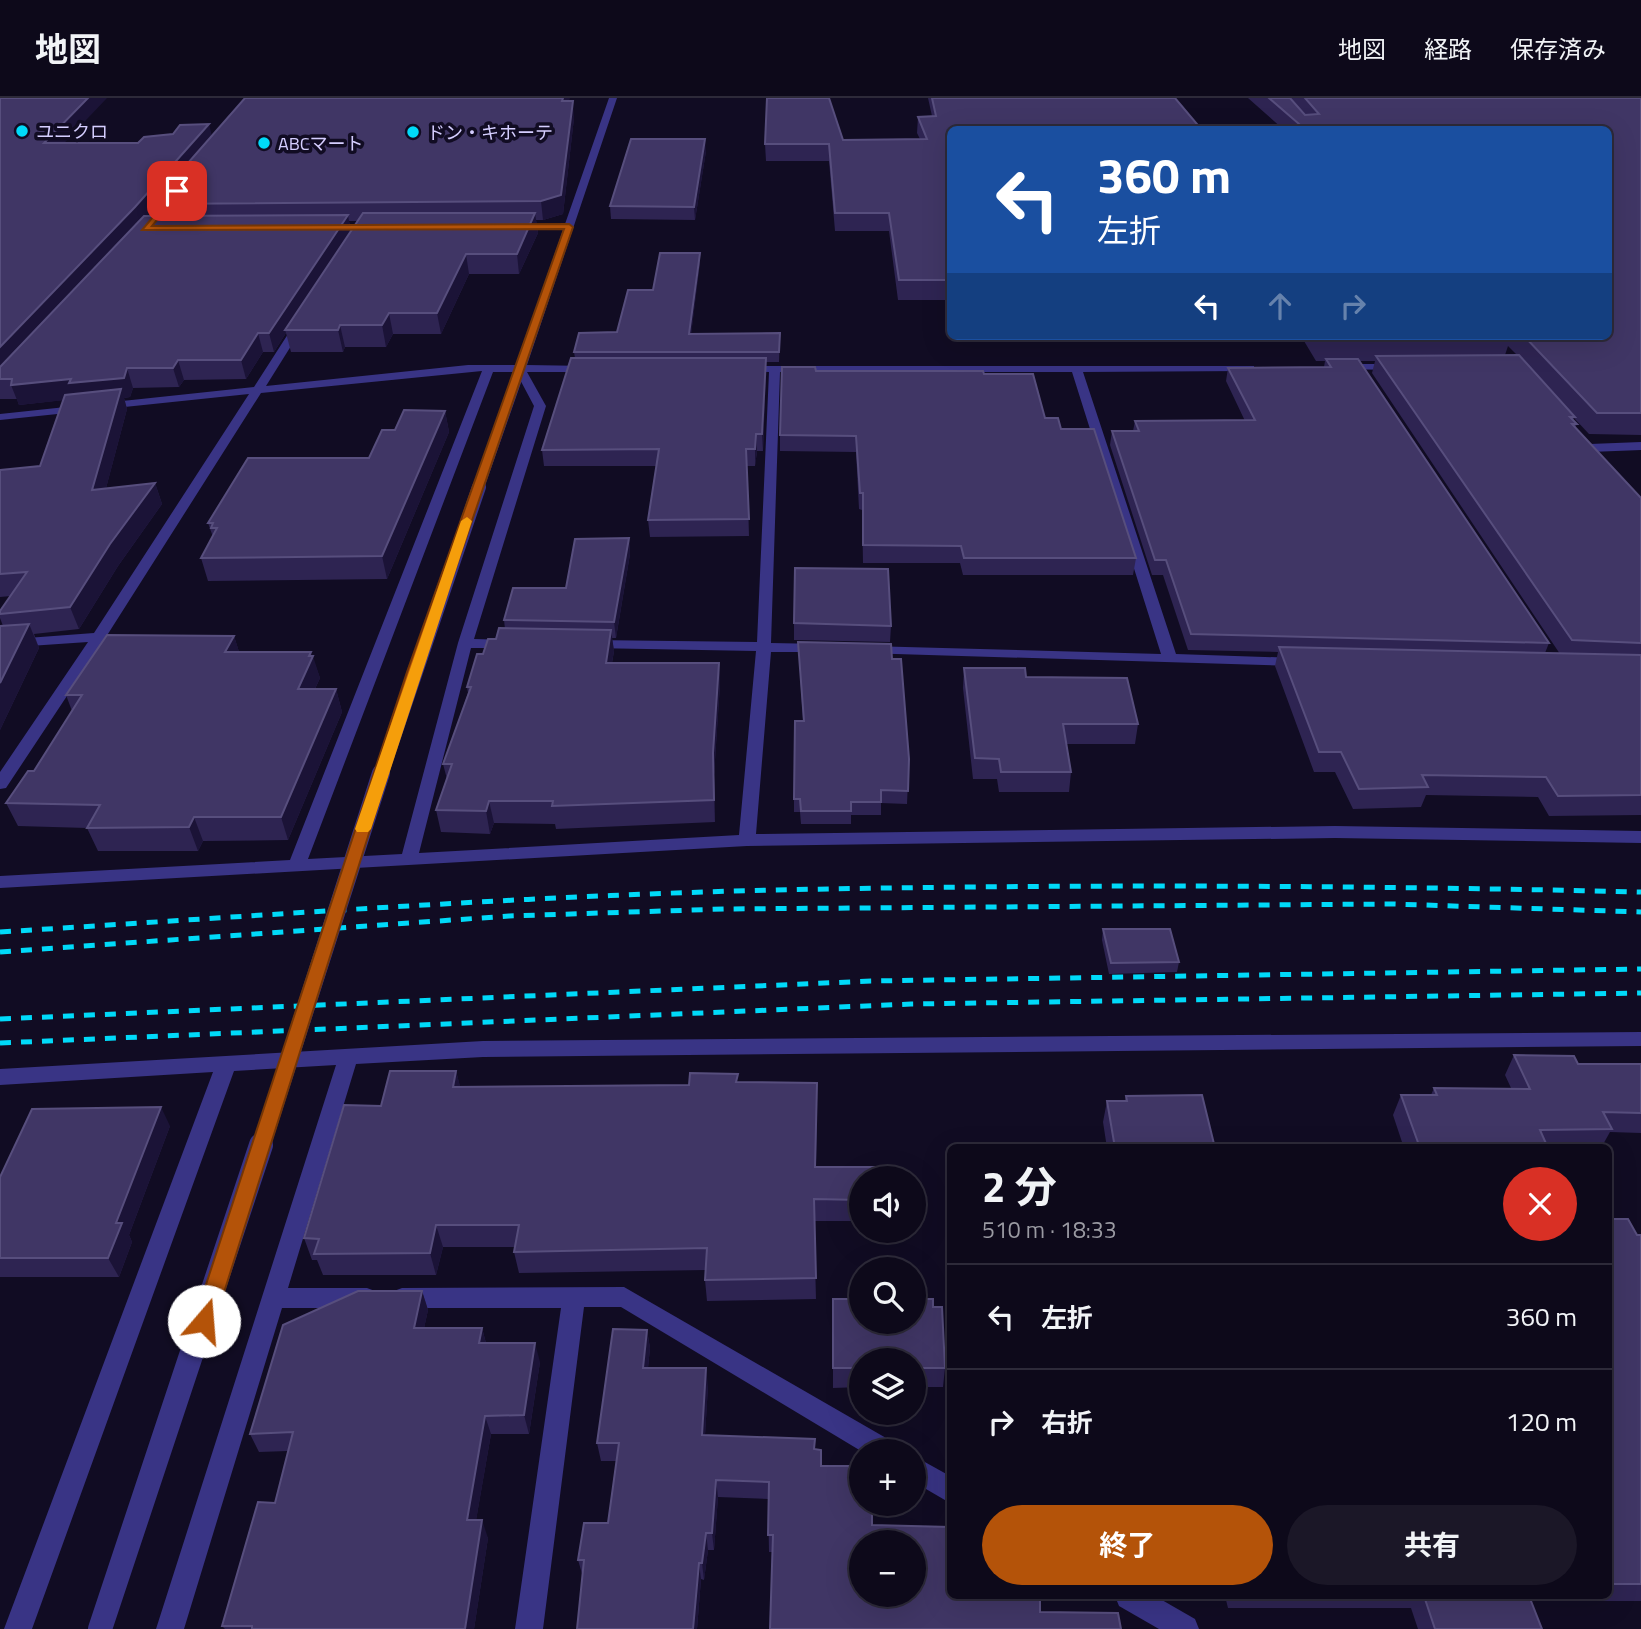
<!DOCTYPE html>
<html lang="ja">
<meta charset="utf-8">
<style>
body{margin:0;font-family:"Titillium Web","Noto Sans JP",sans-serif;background:#1b1727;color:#f1f3f6;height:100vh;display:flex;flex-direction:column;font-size:26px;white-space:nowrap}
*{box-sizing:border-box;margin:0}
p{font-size:23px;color:#9a9aa2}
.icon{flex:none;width:38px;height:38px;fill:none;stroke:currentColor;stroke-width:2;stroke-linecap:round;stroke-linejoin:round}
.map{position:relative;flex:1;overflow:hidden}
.side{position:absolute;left:947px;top:1046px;width:665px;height:455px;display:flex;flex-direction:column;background:#0d091a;border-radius:10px;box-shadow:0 7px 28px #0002,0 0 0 2px #2d2a39}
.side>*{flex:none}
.banner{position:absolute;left:947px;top:28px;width:665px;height:214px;border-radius:10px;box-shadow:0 7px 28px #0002,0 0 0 2px #2d2a39;background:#1a4fa0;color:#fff;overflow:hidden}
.tools{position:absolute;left:849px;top:1068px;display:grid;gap:14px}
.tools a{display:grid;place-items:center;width:77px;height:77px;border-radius:50%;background:#0d091a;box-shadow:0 7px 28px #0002,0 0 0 2px #2d2a39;font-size:35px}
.pin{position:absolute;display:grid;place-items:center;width:60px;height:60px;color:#fff;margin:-30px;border-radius:14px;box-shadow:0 4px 10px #0006}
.me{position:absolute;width:77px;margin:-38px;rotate:18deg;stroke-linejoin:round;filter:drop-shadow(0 0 5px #0008)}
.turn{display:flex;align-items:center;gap:24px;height:147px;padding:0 35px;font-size:32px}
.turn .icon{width:91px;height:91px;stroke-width:2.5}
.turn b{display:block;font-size:49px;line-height:60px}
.lanes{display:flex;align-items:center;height:66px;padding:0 35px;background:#0003;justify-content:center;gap:35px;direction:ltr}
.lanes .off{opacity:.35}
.round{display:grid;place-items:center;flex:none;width:74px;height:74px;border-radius:37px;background:#1b1727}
.overview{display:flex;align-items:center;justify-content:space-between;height:119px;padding:0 35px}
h1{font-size:42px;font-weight:700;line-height:52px}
.button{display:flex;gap:14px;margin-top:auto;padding:14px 35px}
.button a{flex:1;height:80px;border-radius:42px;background:#b45309;color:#fff;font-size:28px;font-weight:700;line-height:80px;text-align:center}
.button a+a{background:#1b1727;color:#f1f3f6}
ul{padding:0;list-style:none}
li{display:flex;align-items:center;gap:21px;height:105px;padding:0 35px;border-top:2px solid #2d2a39}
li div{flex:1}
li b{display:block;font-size:26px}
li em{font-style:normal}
header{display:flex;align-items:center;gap:42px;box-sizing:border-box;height:98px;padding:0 35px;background:#0d091a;border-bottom:2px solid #2d2a39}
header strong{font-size:33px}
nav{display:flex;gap:38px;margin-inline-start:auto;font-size:24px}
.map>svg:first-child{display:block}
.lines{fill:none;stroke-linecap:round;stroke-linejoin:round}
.minor{fill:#393485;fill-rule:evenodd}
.rail{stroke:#00daf9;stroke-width:5;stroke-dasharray:11 10;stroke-linecap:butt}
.minor-bridge-far3{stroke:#393485;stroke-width:11}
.minor-bridge-far2{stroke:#393485;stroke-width:14}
.minor-bridge-far1{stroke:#393485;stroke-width:18}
.minor-bridge{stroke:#393485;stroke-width:24}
.wall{fill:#2e2452;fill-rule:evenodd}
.shaded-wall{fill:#1b1337}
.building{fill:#403665;stroke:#574e7d;stroke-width:2;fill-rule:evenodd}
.route{fill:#b45309;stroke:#753606;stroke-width:2}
.slow{fill:#f59e0b}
.poi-dot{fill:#00daf9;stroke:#110c23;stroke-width:2.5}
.labels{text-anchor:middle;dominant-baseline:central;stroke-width:7;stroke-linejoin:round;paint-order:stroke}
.far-poi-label{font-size:18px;fill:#d5ceff;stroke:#110c23;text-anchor:start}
</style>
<header>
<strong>地図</strong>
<nav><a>地図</a><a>経路</a><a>保存済み</a></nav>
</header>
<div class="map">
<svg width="1641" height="1531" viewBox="0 0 1641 1531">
<rect width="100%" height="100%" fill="#110c23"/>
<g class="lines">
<g class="minor">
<path d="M609 0H617L527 267 589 268 595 271 589 274H527L546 308 474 541 511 542 518 546 511 550H471L419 755 739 737 756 553 591 550 584 546 591 542 757 544 769 274 739 273 737 271 743 268H1254V272L1250 273 1083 274 1176 556 1298 560 1305 564 1298 568 863 555 861 552 868 548 1161 556 1072 274H780L771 545 822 546 829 550 822 554H771L756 736 1335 728 1641 733V745L1335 740 747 748 0 790V778L290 762 482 273 261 295 106 539 6 690 0 691V674L88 544 0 550V542L94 535 249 296 0 322V316L254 289 297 222 301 221 306 224 266 288 468 267H516L563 132H513L508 129 513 126H565ZM493 274H516L534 308 458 545 402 756 308 761Z"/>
<path d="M1341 266H1397L1402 269 1397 272 1337 271V267Z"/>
<path d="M1641 344V352L1590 354 1584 350 1590 346Z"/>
<path d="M1641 934V948L483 959 356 966 288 1190H367L375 1193 379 1200 375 1207 367 1210H282L184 1531H156L336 967 234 973 32 1531H4L213 974 0 987V971L483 943Z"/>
<path d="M624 1189 893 1344 896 1353H861L621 1209H584L543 1531H515L561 1210H402L394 1207 390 1200 394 1193 402 1190Z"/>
<path d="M914 1358 950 1378V1405L914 1384Z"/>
<path d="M1115 1498H1155L1195 1521 1199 1531H1159L1119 1508Z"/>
</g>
<g class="rail">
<path d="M0 834C258 818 516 798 775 792 1063 786 1352 787 1641 794"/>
<path d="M0 854 509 818 724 811 1392 806 1641 814"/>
<path d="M0 921 871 883 1641 871"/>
<path d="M0 945 911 906 1641 895"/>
</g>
<path class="minor-bridge-far3" d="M478 391 520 271"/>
<path class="minor-bridge-far2" d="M381 677 479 389"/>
<path class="minor-bridge-far1" d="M261 1049 381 675"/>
<path class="minor-bridge" d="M100 1531 261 1047"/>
</g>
<g class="wall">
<path d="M0 0 64 45H138L569 3 574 20 563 116 543 122H536L538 135 519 176H469L441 236H393L386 249H345L343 254H291L286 235 274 254H263L246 281 184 282 179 289 133 290 130 299 124 300 127 311 106 390 155 385 162 406 118 468 79 531 34 536 39 550 0 632V528H3L0 520V513L11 498 0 499V372L40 368 63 302 19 307 17 301H0ZM154 110 156 118H147ZM349 123H357L351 133Z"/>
<path d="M928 0H1175L950 32V202H898L889 133H835L829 63H766L765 46 843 42 920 41 917 35 918 19 932 18Z"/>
<path d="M1248 0H1641V337L1589 336 1574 320 1573 322 1577 326 1575 330 1641 400V717L1549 718 1538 699 1426 697 1421 709 1353 711 1335 674H1314L1275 568 1278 554 1188 552 1163 477H1152L1110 347 1112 333H1133L1135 323H1245L1226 283 1228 270 1324 269 1325 263H1316L1301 238H1608V32H1284ZM1508 248 1517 257H1505ZM1359 263H1375L1372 275 1560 556 1545 555 1549 545Z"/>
<path d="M706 53 695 122 611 121 610 108Z"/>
<path d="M700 155V164L691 236 780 235 779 264H766L763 353H757L755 368H747L749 438 650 439 648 422 657 368H544L542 352 575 260 574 254 617 234 653 192Z"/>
<path d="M816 273 984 276 1061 331 1136 460 1133 477H963L960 465H863L862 412 859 411 856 354 780 353V337Z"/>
<path d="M445 313 449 334 387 481 208 483 201 460 213 439 208 425 369 360 395 332Z"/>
<path d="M629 440 630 456 616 540H612L614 553 612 565H719L720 586 714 677 715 724 556 731 555 726 494 725 490 736 441 734 436 712 447 681 443 666 468 595 467 589 483 556 505 531 504 522 566 490Z"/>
<path d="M794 525 891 528 890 544 794 542Z"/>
<path d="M234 538 239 554 312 558 320 580 315 591H336L342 614 288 742 203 743 198 753H98L87 730 18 728 6 705 34 673 72 613 66 597Z"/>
<path d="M798 544 892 561 909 661 907 706 881 705V717H851V726H801L800 714H794V701L803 623Z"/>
<path d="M964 570 1026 579 1138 626 1135 646H1066L1071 674 1069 694H999L997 681H973L963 590Z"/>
<path d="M1103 831 1179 864 1177 874 1109 876 1102 842Z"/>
<path d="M1514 957 1578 966H1641V1035L1610 1034 1601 1050H1404L1393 1017 1401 997H1431L1434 990H1511L1505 977Z"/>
<path d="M456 973 460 989 689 987 738 984 817 1007 816 1069 861 1080V1123H814L816 1201 707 1203 705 1182 706 1172 519 1175 514 1154 515 1149H443L436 1177H323L317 1162H312L304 1140 381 1008Z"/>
<path d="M1126 998 1215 1050H1107L1103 1024 1107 1003H1125Z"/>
<path d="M170 1028 129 1137 132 1144 119 1179H0V1079Z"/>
<path d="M1608 1121 1637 1137H1641V1503H1532L1530 1501 1542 1531H1418L1411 1510H1228L1225 1498H1608Z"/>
<path d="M422 1193 428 1212 424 1230H482L486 1245 540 1264 529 1336H491L476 1422 488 1440 474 1531H225L222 1528 275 1405 288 1353 259 1354 250 1336Z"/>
<path d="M833 1201 933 1209 945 1270 943 1289H914V1262H861V1289L833 1290Z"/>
<path d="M647 1232 650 1250 648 1270 708 1288 705 1337 815 1341 770 1531 772 1454H769L768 1401 718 1399 714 1452H708L704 1482 701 1481 697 1531H577L583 1479 578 1462 608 1425 616 1363H601L597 1345Z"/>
</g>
<g class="shaded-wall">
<path d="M88 0H107L49 61 44 45Z"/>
<path d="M563 0H570L564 20 562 3Z"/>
<path d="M573 3 574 20 563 116 543 122 541 103Z"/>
<path d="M209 26 213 42 152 106 154 110 140 126 0 276V249Z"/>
<path d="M705 41 706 53 695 122 694 109Z"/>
<path d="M535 115 538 135 519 176 517 156Z"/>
<path d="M348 117 351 135 285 232 286 235 274 254 269 235Z"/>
<path d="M700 155V164L690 246 689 236Z"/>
<path d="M466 156 469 176 441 236 437 215Z"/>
<path d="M389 215 393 236 386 249 382 227Z"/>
<path d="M340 227 345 249 343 254 338 232Z"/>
<path d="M258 235 263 254 246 281 241 262Z"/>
<path d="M766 260V276L763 353 762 336Z"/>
<path d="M178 262 184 282 179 289 173 270Z"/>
<path d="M127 270 133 290 130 299 124 300 127 311 100 413 92 392 75 301 19 307 11 287Z"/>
<path d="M445 313 449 334 387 481 382 458Z"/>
<path d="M756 336 757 353 755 368V351Z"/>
<path d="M155 385 162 406 118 468 79 531 70 509 110 446Z"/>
<path d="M629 440 630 456 616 540 614 524Z"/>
<path d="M29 526 39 550 0 632V585Z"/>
<path d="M611 532 614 553 608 587 606 565Z"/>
<path d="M234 538 241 560 225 554Z"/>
<path d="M311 554 313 560V558L320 580 304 614 298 591Z"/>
<path d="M719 565 720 586 714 677 715 724 713 655Z"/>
<path d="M336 591 342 614 288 742 281 719Z"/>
<path d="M489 703 494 725 490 736 486 713Z"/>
<path d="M194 719 203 743 198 753 189 729Z"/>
<path d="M456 973 462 995 453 989Z"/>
<path d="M161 1009 170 1028 129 1137 132 1144 119 1179 108 1160 116 1125Z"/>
<path d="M436 1127 443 1149 436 1177 430 1155Z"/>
<path d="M422 1193 428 1212 420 1249 414 1230Z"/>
<path d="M482 1230 487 1249 479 1245Z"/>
<path d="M647 1232 650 1250 646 1288 643 1270Z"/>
<path d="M535 1245 540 1264 529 1336 524 1317Z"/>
<path d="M706 1270 708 1288 704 1354 702 1337Z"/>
<path d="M485 1318 491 1336 473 1440 467 1422Z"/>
<path d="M716 1382 718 1399 714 1452 712 1435Z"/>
<path d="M482 1422 488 1440 474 1531H465Z"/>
<path d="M706 1435 708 1452 704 1482 702 1465Z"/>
<path d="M699 1465 701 1481 697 1531H693Z"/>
</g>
<g class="building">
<path d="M0 0H88L44 45H138L144 39 173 36 180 27 209 26 135 109 0 249Z"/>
<path d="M245 0H563L562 3H573L561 97 541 103 152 106Z"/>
<path d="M767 0H829L843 42 927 41 918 19 936 18 932 0H1175L1202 32H950V182H899L889 115H835L829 46H765Z"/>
<path d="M1269 0H1290L1305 17 1319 16 1305 0H1641V315H1597L1524 238H1608V32H1306Z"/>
<path d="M631 41H705L694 109 610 108Z"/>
<path d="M363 115H535L517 156H466L437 215H389L382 227H340L338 232H285Z"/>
<path d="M348 117 269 235H258L241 262H178L173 270H127L124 280 69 285 71 281 11 287 12 281H0V269L144 118Z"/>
<path d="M660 155H700L689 236 780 235 779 254H574L579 235 617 234 628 192H653Z"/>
<path d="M1318 238H1506L1510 242H1320Z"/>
<path d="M1519 257 1575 319H1570L1577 326H1572L1641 400V545L1572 542 1376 258Z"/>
<path d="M571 260H766L762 336H756L755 351H746L749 421 648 422 659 351 542 352Z"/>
<path d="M1326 261H1358L1549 545 1191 536 1166 462H1155L1112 333H1139L1135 323 1255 322 1228 270 1331 269Z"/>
<path d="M782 269H815L816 273H983L984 276H1033L1045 320H1058L1061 331H1094L1136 460H964L961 448 863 447V395H860L856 338 780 337Z"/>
<path d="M121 291 92 392 155 385 110 446 70 509 0 516V513L27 474 0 476V372L40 368 65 297Z"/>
<path d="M404 312 445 313 382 458 201 460 217 430H211L213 425H208L248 360H369L382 332H395Z"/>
<path d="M629 440 614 524 504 522 513 490H566L575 441Z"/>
<path d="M795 470 888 471 891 528 794 525Z"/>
<path d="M29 526 0 585V528Z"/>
<path d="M499 530 611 532 606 565H719L713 655 714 702 552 708 553 703H489L486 713 436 712 452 666H443L471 589H467L477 556H483L488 541H496Z"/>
<path d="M107 537 234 538 225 554H311L309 558H313L298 591H336L281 719H194L189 729 87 730 100 707 6 705 28 673H34L82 597H66Z"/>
<path d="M798 544 891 546 892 561H901L909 661 908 693 881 692V704H851V713H801L800 701H794L795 623H804Z"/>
<path d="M1279 549 1641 557V697L1558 698 1546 679 1422 677 1428 689 1359 691 1341 654H1319Z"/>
<path d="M964 570H1025L1026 579 1127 580 1138 626H1063L1071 674H1001L999 661 975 660Z"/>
<path d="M1103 831H1170L1179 864 1111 865Z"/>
<path d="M1514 957 1574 958 1578 966H1641V1015L1603 1014 1612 1031 1540 1032 1548 1050H1420L1401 997H1437L1434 990 1530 991Z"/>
<path d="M390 973H456L453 989 689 987 690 975 738 976 736 984 817 985 815 1069H898L899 1080H861V1102L814 1101 816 1180 705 1182 707 1150 514 1154 519 1127H436L430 1155 314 1156 319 1141 304 1140 344 1007 381 1008Z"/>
<path d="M1202 997 1215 1050H1115L1107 1003H1127L1126 998Z"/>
<path d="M161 1009 116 1125H122L108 1160H0V1079L32 1011Z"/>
<path d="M1608 1121H1628L1637 1137H1641V1486H1608Z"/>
<path d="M358 1193H422L414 1230H482L479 1245H535L524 1317 485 1318 467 1422H482L465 1531H252V1528H222L258 1404 275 1405 293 1334 250 1336 283 1227Z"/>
<path d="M833 1201H861V1223H914V1201H933V1209H942L945 1270H914V1262H861V1270H833Z"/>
<path d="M613 1231 647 1232 643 1270H706L702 1337 815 1341 814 1351 821 1352V1368H849V1381H861V1405H872V1427L950 1429V1498L1040 1499V1514L1118 1515 1121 1531H770L773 1437H768L769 1384 716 1382 712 1435H706L702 1465H699L693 1531H577L584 1462H578L584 1425H608L619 1345H597ZM861 1444H914V1496H861Z"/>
<path d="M1424 1498H1529L1542 1531H1435Z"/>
</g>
<path class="route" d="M177 90 181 93 152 128 569 126 573 129 420 574 215 1223 212 1230 204 1232 197 1230 194 1223 407 574 564 131 142 132Z"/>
<path class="slow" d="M467 419 472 423 371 731 368 734H357L355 731 461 423Z"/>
<g class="poi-dot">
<circle cx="22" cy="33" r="7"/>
<circle cx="413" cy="34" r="7"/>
<circle cx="264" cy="45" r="7"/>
</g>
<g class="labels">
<g class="far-poi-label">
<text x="36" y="33">ユニクロ</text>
<text x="427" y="34">ドン・キホーテ</text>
<text x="278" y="45">ABCマート</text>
</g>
</g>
</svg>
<div class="tools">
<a><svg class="icon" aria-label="sound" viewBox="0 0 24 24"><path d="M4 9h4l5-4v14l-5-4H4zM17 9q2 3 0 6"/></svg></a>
<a><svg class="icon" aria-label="search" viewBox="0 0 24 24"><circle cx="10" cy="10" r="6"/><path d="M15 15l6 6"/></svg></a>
<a><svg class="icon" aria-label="layers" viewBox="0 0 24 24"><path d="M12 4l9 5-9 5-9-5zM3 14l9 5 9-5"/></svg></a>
<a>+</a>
<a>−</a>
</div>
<div class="pin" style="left:177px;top:93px;background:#d93025"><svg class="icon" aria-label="arrive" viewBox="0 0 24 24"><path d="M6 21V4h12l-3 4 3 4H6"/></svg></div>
<svg class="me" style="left:204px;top:1223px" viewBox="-20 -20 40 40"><circle r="19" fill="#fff"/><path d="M0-13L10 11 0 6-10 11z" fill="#b45309"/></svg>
<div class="banner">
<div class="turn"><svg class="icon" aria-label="left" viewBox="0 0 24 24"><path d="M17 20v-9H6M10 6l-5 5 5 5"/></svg><div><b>360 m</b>左折</div></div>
<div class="lanes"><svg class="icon" aria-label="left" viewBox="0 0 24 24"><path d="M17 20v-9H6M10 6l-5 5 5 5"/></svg><svg class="icon off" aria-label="ahead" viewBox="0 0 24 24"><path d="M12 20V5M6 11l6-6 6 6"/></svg><svg class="icon off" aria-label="right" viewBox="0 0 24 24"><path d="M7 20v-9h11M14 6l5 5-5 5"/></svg></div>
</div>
<section class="side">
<div class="overview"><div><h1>2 分</h1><p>510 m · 18:33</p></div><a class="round" style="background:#d93025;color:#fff"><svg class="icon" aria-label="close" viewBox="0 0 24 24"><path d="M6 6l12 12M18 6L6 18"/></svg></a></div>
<ul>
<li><svg class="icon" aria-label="left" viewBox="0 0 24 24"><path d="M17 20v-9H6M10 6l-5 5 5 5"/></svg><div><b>左折</b></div><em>360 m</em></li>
<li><svg class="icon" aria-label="right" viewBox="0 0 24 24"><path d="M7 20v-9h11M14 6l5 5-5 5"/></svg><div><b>右折</b></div><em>120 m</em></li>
</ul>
<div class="button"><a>終了</a><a>共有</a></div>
</section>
</div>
